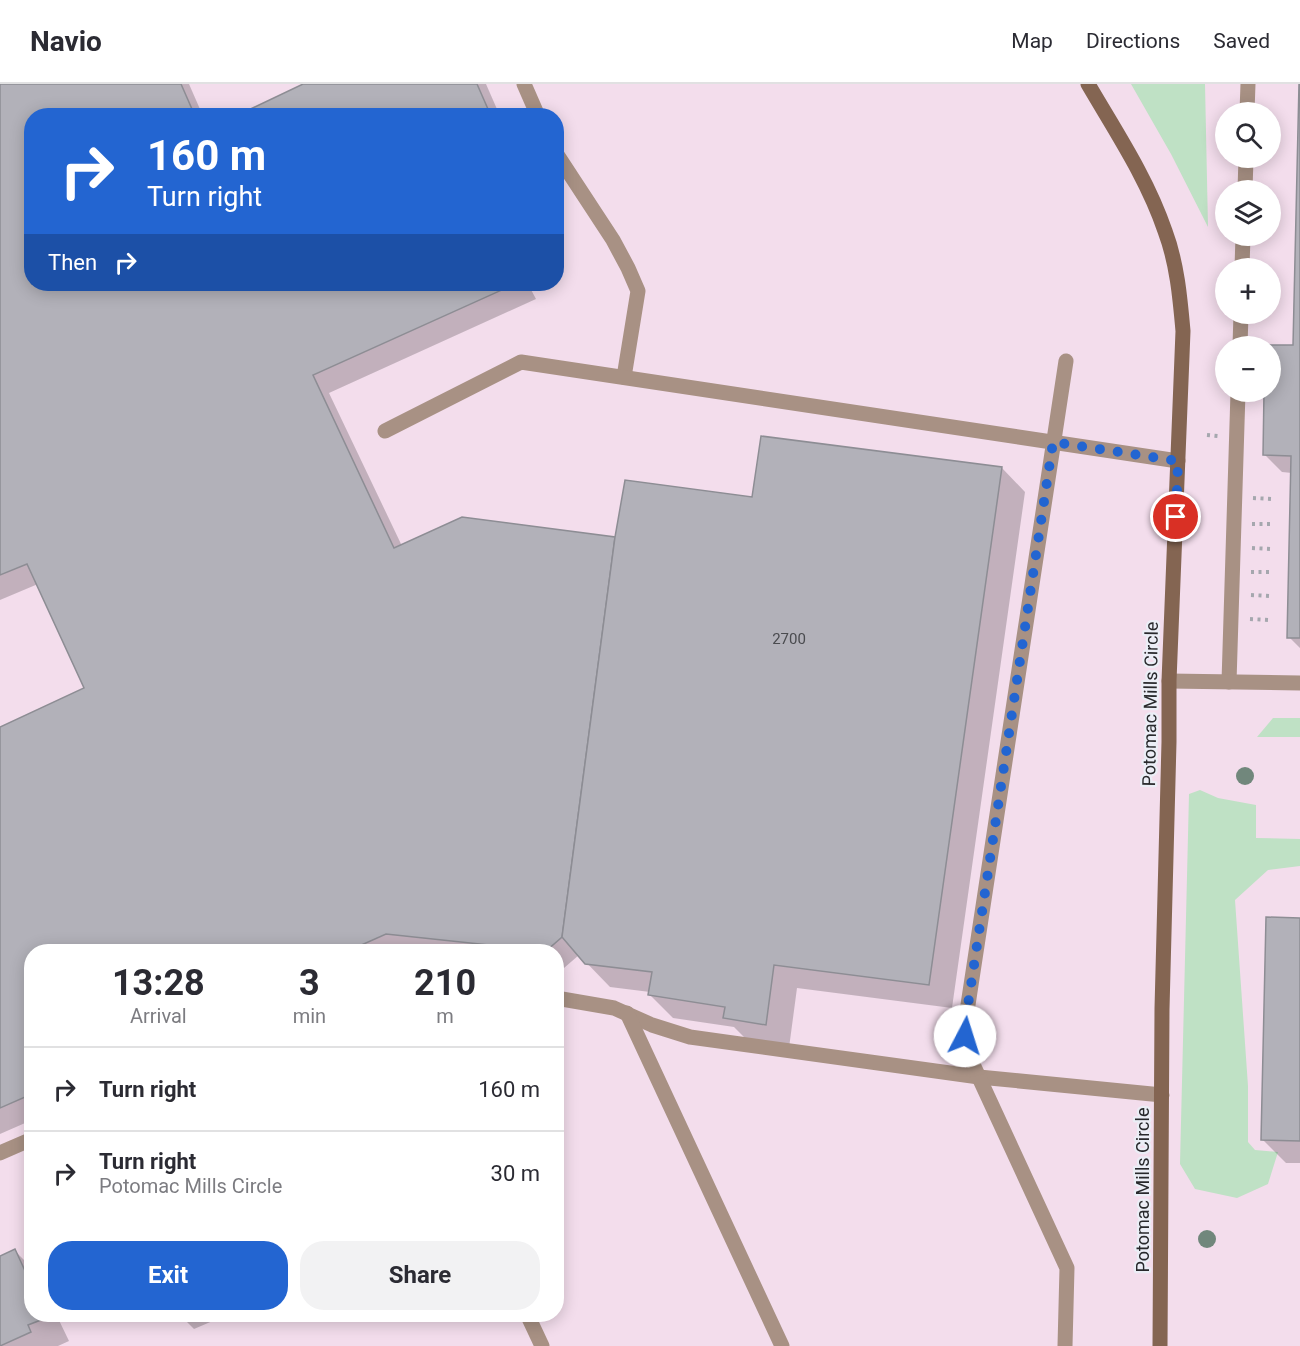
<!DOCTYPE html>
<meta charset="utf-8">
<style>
body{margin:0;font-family:Roboto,sans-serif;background:#f2f2f3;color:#2b2b33;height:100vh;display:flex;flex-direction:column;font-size:22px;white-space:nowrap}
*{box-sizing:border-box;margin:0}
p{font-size:20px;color:#7c7c81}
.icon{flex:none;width:33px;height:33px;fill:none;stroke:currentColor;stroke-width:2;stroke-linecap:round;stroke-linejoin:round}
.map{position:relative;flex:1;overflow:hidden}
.details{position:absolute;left:24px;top:860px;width:540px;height:378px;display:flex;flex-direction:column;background:#fff;border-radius:24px;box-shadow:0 3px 15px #0003}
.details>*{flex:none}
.banner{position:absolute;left:24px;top:24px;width:540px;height:183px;border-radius:24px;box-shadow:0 3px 15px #0003;background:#2365d1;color:#fff;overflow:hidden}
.buttons{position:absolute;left:1215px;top:18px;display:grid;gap:12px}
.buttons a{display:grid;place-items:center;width:66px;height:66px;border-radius:50%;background:#fff;box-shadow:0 3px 15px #0003;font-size:30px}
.pin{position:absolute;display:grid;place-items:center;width:51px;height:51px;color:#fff;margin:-26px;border:3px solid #fff;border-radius:50%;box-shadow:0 2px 6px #0007}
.me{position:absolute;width:66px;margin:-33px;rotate:5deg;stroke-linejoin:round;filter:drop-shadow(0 0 4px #0008)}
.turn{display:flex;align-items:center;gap:21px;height:126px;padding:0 24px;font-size:27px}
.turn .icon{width:78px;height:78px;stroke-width:2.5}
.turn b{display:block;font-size:42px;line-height:51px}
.then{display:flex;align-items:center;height:57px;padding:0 24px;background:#0003;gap:12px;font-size:22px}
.eta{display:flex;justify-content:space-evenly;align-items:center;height:102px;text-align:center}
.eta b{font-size:36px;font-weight:700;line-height:42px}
.action{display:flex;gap:12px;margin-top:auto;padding:12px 24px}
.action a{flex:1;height:69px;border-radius:24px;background:#2365d1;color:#fff;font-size:24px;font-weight:700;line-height:69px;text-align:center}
.action a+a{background:#f2f2f3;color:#2b2b33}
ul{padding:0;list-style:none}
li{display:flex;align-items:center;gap:18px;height:84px;padding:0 24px;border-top:2px solid #e1e1e2}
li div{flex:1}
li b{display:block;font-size:22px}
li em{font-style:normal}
header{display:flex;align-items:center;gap:36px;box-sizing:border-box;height:84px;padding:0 30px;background:#fff;border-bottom:2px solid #e1e1e2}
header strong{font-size:28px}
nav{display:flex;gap:33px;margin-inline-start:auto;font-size:21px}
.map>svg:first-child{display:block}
.commercial{fill:#f3ddec;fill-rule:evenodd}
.green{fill:#bfe1c5}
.shadow{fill:#0003}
.building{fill:#b2b1b9;stroke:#8d8d94;stroke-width:1.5}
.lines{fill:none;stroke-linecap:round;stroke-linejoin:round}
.path{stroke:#a5a7ae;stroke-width:4;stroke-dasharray:3 4.5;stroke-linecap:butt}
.lane{stroke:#a89184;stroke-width:15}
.street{stroke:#a89184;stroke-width:15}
.secondary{stroke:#846552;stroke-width:15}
.tree{fill:#71877c}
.route{stroke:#2365d1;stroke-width:10;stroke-dasharray:0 18}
.labels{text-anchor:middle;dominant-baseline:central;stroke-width:4.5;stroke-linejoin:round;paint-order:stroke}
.number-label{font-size:15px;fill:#4a4b4f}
.street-label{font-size:18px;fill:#28292c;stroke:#ebeef6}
</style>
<header>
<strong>Navio</strong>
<nav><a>Map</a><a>Directions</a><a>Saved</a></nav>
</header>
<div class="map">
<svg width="1300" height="1262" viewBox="0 0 1300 1262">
<rect width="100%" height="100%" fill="#ebeef6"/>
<path class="commercial" d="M0 0H1300V1262H0ZM1226 28H1270V74H1226ZM32 32H556V200H32ZM1226 106H1270V152H1226ZM1226 184H1270V230H1226ZM1226 262H1270V308H1226ZM32 867H556V1230H32Z"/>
<g class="green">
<path d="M1131 0H1205L1208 143 1171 70Z"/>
<path d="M1273 634H1300V653H1257Z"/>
<path d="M1200 706 1218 714 1256 721V754L1300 755V782L1268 786 1235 816 1248 1002V1058L1255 1066 1278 1068 1268 1100 1237 1114 1195 1105 1180 1080 1189 710Z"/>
</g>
<g class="shadow">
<path d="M0 0H189L203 32H32V200H528L536 215 329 309 402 462 616 455 753 415 1002 384 1025 408 952 924 797 904 789 964 748 957 734 943 673 934 649 910 650 908 610 903 579 871 564 884H556V867H32V1036L0 1050V644L86 604 38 500 0 516Z"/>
<path d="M307 0H486L500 32H239Z"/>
<path d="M1300 23V564L1289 553 1292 389 1282 388 1264 370 1266 308H1270L1294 262Z"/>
<path d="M1300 836V1079H1286L1262 1055Z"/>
<path d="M15 1167 32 1184V1230H56L69 1257 58 1262H0V1180Z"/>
<path d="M179 1230H212L215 1236 194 1245Z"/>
</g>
<g class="building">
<path d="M0 0H181L195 32H32V200H515L313 291 394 464 462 433 615 453 562 853 546 867 386 850 348 867H32V1010L0 1024V643L84 604 27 480 0 491Z"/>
<path d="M303 0H477L491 32H236Z"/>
<path d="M1299 0H1300V554H1287L1291 372 1263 371 1264 308H1270V262H1266V261H1293Z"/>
<path d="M761 352 1002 383 929 901 774 881 766 941 723 934 725 923 648 911 652 888 585 880 562 853 615 453 625 396 752 413Z"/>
<path d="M1266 833 1300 834V1057L1261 1056Z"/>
<path d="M15 1165 32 1202V1230H44L46 1234 28 1241 31 1248 0 1262V1172Z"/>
</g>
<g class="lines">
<g class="path">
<path d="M1207 351 1218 352"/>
<path d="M1253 414 1273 415"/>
<path d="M1252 440H1273"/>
<path d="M1252 464 1272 465"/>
<path d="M1251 488H1271"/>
<path d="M1251 511 1271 512"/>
<path d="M1250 535 1270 536"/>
</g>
<g class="lane">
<path d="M524 0 538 32"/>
<path d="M1247 28 1248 0"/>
<path d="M556 69 613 156 628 184 638 207 624 293"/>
<path d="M1245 106 1246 74"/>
<path d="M1242 184 1243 152"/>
<path d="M1240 262 1241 230"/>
<path d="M385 347 521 278 1178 377"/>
<path d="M1229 598 1238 308"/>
<path d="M556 914 614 924 652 941 690 953 979 993 1162 1011"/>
<path d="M627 929 782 1262"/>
<path d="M0 1069 32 1055"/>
<path d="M527 1230 542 1262"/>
<path d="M1065 1262 1067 1184 970 974 965 952 966 934 1066 277"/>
</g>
<path class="street" d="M1169 597 1300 599"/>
<path class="secondary" d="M1088 0C1116 48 1147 94 1165 147 1177 179 1180 213 1183 247L1169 597V658L1162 925 1160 1262"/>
</g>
<g class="tree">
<circle cx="1245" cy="692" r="9"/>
<circle cx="1207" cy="1155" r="9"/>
</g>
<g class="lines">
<path class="route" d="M965 952 966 934 1053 358 1178 377 1176 433"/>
</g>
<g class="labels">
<g class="number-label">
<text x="789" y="555">2700</text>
</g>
<g class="street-label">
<text transform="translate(1150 620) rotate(-89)">Potomac Mills Circle</text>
<text transform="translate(1142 1106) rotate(-90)">Potomac Mills Circle</text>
</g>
</g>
</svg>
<div class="buttons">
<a><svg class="icon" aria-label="search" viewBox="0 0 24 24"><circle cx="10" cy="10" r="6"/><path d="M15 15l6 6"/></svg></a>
<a><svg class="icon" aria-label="layers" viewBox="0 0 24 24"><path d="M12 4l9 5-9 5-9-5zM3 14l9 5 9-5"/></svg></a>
<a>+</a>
<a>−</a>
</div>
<div class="pin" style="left:1176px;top:433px;background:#d93025"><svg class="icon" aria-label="arrive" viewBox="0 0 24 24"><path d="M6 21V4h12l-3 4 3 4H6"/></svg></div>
<svg class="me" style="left:965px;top:952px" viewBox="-20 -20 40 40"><circle r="19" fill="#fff"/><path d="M0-13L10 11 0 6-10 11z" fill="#2365d1"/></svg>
<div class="banner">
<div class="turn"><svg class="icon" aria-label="right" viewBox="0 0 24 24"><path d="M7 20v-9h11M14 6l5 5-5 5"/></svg><div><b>160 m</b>Turn right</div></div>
<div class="then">Then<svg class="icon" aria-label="right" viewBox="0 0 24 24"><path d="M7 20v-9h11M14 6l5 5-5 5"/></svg></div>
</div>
<section class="details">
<div class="eta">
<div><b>13:28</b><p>Arrival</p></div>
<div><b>3</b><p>min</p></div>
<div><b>210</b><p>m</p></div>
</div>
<ul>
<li><svg class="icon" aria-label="right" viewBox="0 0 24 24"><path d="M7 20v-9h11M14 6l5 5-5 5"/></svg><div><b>Turn right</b></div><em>160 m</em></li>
<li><svg class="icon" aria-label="right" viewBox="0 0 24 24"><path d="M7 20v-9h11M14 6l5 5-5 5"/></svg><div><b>Turn right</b><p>Potomac Mills Circle</p></div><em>30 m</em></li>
</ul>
<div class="action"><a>Exit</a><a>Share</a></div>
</section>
</div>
